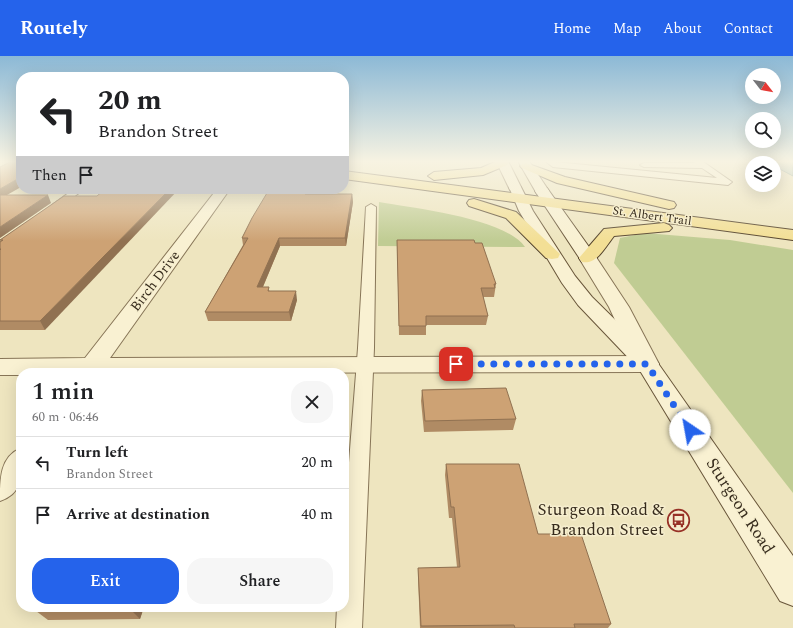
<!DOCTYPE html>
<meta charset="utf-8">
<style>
body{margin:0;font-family:Spectral,serif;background:#f6f6f6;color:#202124;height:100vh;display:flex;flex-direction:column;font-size:15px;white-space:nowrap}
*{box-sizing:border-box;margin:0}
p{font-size:13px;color:#757577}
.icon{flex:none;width:22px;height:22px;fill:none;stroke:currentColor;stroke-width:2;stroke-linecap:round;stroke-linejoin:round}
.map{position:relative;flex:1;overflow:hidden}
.panel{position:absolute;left:16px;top:312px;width:333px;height:244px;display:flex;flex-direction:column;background:#fff;border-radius:16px;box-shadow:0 4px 16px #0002}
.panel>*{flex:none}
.top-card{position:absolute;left:16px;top:16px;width:333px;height:122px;border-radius:16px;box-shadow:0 4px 16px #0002;background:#fff;color:#202124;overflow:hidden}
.needle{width:26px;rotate:121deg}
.tools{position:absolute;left:745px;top:12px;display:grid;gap:8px}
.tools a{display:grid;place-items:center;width:36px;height:36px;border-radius:50%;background:#fff;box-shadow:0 4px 16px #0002;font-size:20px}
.pin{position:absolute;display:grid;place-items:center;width:34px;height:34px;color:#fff;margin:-17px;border-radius:8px;box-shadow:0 2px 6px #0006}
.me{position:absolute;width:44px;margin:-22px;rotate:327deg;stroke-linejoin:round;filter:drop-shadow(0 0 3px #0008)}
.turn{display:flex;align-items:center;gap:14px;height:84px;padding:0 16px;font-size:18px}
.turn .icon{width:52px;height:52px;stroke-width:2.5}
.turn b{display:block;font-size:28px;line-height:34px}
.then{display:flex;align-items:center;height:38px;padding:0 16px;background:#0003;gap:8px;font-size:15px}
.round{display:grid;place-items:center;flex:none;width:42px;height:42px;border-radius:16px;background:#f6f6f6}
.head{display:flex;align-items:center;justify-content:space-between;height:68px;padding:0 16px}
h1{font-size:24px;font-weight:600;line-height:30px}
.button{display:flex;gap:8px;margin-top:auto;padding:8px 16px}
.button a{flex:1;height:46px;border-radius:16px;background:#2563eb;color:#fff;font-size:16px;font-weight:600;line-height:46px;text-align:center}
.button a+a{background:#f6f6f6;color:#202124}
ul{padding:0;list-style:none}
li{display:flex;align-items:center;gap:12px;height:52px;padding:0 16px;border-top:1px solid #e0e0e0}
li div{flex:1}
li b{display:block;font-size:15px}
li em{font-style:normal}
header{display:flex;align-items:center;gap:24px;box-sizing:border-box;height:56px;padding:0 20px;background:#2563eb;color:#fff}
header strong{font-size:19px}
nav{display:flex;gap:22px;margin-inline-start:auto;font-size:14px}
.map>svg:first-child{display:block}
.green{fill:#c0cc93}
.water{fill:#a2c0ba;stroke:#698e88}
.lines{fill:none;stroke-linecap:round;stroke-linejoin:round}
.service-casing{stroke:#877557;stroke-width:2}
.minor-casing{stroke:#877557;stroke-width:2}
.tertiary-casing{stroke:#877557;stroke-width:2}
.secondary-casing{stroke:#69563a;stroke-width:2}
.primary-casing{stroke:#54432c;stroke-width:2}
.service{fill:#f9f1d2;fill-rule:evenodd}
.minor{fill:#f9f1d2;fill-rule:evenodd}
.tertiary{fill:#f9f1d2;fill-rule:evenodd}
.secondary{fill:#f9f1d2;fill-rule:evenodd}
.primary{fill:#f3df95;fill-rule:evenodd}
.wall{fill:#b08b64}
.shaded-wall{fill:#907151}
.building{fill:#cda274;stroke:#907151}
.route{stroke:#2563eb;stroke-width:7;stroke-dasharray:0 12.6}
.labels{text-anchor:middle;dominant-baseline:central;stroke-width:3;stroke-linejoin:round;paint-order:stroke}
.far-street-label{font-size:12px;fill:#362b1c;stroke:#f6eece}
.street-label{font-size:14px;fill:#362b1c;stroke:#f6eece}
.near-street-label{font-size:17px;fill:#362b1c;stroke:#f6eece}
.near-poi-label{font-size:17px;fill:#362b1c;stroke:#f6eece;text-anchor:end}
</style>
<header>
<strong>Routely</strong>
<nav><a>Home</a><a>Map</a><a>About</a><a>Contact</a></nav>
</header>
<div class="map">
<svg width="793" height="572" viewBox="0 0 793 572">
<rect width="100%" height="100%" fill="#eee5bf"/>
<g class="green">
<path d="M379 146C413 152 505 162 525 191L378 190Z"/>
<path d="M645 177 730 184 793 194V437L614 207 620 182Z"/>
</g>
<path class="water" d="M765 105H793V120L774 110V107Z"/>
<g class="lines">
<defs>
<g id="service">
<path d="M545 105 717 122 702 112 644 111 640 109 644 107H695L692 105H702L732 126 728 129 553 111Z"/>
<path d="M74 133H84L58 153H52V149Z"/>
<path d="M371 148 376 151 374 292 362 572H336L337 551H344V470L358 292 366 151Z"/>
</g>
<g id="minor">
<path d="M217 133H230L110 302 647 300 655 303 659 308 655 313 647 316 21 317V319H0V303L85 302Z"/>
<path d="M21 392C21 415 26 436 0 445 0 422 0 401 21 392Z"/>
</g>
<g id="tertiary">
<path d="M496 105H508L521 131 520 134H510Z"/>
<path d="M518 105H529L549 135 547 138H537Z"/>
<path d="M588 197 594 198 629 251 659 308 655 313 647 316 639 313 635 308 609 251 579 202 582 198Z"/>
</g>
<g id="secondary">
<path d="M515 127 521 131 533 155 575 220 592 241 655 303 793 500V550L780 545 639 313 578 249 562 227 519 155 509 131Z"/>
<path d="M542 131 547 132 594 198 597 202 594 206 588 207 582 206 535 135Z"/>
</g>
<g id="primary">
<path d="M497 105H507L509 107 507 109 483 119 434 124 428 120 434 116 481 112Z"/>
<path d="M526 107 565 121 674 146 676 149 674 152 669 153 557 127 522 112 520 110 522 108Z"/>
<path d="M344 115 793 174V184L344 123Z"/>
<path d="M474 143 516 156 560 198 558 202 552 203 546 202 506 162 469 150 467 147 469 144Z"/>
<path d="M664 167 669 169 672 172 669 175 614 180C605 191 597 209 582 206L579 202 604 173Z"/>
</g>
</defs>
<use href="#service" class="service-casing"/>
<use href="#minor" class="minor-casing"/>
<use href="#tertiary" class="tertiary-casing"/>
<use href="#secondary" class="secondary-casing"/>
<use href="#primary" class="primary-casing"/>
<use href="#service" class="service"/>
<use href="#minor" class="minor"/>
<use href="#tertiary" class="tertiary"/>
<use href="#secondary" class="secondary"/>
<use href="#primary" class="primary"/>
</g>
<g class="wall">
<path d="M306 136 307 138H352L353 146 346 190H280L263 231 270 235 297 244 291 265H208L205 256 243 189 242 182 275 137Z"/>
<path d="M64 140 45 274H0V186L1 185 0 184Z"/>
<path d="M397 184 475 187 496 228 494 241H483L488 260 486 269H426V279H399Z"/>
<path d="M422 334 516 363 513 374 424 376 421 345Z"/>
<path d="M446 408 538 478 611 568 608 572H420L418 522V512L457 511 452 462H449L445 419Z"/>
<path d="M144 551 140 563 48 564 36 555Z"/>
</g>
<g class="shaded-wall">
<path d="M21 121V131L0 143V133Z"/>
<path d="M170 133H179L45 274 40 265Z"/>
<path d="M300 133H304L300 143 299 136Z"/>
<path d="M352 138 353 146 346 190 345 182Z"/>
<path d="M48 139 51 147 0 182V171Z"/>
<path d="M279 182 280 190 259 240 257 231Z"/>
<path d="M296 235 297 244 291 265 289 256Z"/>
<path d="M133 551H144L140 563 131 554Z"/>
</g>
<g class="building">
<path d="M12 105H20L21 108V121L0 133V111Z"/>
<path d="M105 133H170L40 265H0V194L1 193H0V186L3 184H0L64 140H97Z"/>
<path d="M277 133H300L299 136H306L305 138H352L345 182H279L257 231H269L268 235H296L289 256H205L248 182H242L252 162 267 137H275Z"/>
<path d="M0 139H48L0 171Z"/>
<path d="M397 184H474L475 187H482L496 228H494L495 232H481L488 260H426V270H399Z"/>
<path d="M506 332 516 363 425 365 422 334Z"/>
<path d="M446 408H519L538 478H581L611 568H574L575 572H515L514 569 421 570 418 512 460 511 454 451H451Z"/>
<path d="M38 551H133L131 554 36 555Z"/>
</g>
<linearGradient id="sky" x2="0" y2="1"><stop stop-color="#8cb9d6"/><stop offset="0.57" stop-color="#f7f3e2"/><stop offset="1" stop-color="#f7f3e2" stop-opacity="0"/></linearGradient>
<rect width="793" height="185" fill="url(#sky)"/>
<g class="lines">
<path class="route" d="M456 308H647L690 374"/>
</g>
<defs>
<symbol id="bus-ring" viewBox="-11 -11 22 22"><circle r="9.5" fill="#f6eece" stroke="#973126" stroke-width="1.5"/><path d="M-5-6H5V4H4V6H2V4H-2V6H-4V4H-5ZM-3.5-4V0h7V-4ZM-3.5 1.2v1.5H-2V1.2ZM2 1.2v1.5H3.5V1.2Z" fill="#973126"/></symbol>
</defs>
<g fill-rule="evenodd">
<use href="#bus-ring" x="666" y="452" width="25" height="25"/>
</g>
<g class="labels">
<g class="far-street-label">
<text transform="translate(652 160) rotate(8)">St. Albert Trail</text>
</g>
<g class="street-label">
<text transform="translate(155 225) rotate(-53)">Birch Drive</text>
</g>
<g class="near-street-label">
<text transform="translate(740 450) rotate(57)">Sturgeon Road</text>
</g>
<g class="near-poi-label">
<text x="664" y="454">Sturgeon Road &amp;<tspan x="664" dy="20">Brandon Street</tspan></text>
</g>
</g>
</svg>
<div class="tools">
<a><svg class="needle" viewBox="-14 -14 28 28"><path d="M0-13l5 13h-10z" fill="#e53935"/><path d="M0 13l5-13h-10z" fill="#757577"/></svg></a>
<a><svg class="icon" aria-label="search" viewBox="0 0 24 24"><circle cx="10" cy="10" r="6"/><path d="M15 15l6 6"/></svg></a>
<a><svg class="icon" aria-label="layers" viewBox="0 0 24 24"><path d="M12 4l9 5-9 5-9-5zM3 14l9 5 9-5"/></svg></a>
</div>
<div class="pin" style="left:456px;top:308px;background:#d93025"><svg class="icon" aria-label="arrive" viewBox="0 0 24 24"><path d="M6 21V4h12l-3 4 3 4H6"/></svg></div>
<svg class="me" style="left:690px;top:374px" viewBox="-20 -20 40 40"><circle r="19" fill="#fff"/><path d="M0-13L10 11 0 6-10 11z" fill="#2563eb"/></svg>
<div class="top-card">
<div class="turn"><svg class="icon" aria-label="left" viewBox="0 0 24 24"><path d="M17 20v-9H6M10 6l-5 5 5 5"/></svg><div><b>20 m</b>Brandon Street</div></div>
<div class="then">Then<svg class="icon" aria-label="arrive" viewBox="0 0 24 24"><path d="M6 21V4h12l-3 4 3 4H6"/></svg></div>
</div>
<section class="panel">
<div class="head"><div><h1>1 min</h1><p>60 m · 06:46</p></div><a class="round"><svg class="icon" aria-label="close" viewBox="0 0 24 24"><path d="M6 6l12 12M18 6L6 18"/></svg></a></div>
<ul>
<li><svg class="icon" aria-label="left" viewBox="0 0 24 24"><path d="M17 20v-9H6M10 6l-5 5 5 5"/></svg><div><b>Turn left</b><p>Brandon Street</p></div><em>20 m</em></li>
<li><svg class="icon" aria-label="arrive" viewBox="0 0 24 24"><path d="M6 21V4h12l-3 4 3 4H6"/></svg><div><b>Arrive at destination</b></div><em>40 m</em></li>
</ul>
<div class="button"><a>Exit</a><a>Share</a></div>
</section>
</div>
